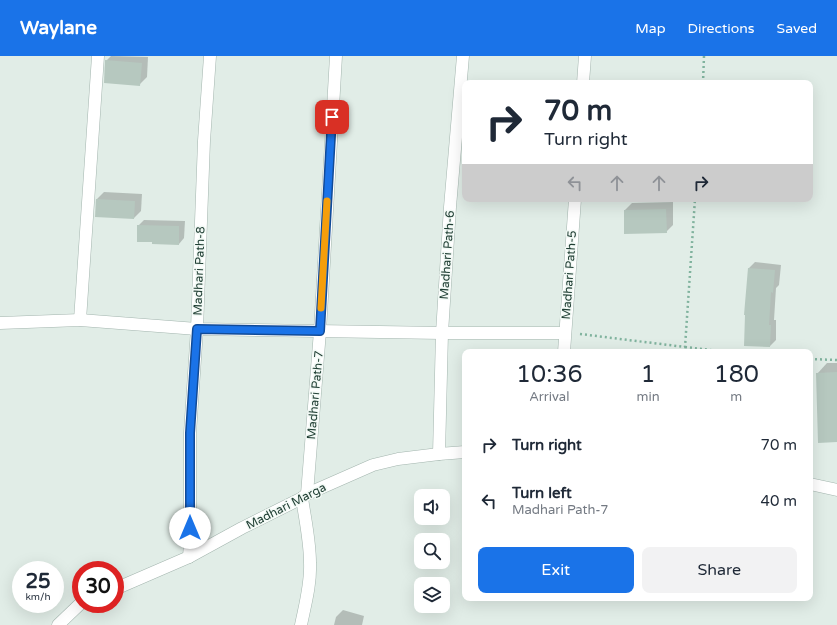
<!DOCTYPE html>
<style>
body{margin:0;font-family:"Varela Round",sans-serif;background:#f2f2f3;color:#1f2937;height:100vh;display:flex;flex-direction:column;font-size:15px;white-space:nowrap}
*{box-sizing:border-box;margin:0}
p{font-size:13px;color:#747a83}
.icon{flex:none;width:22px;height:22px;fill:none;stroke:currentColor;stroke-width:2;stroke-linecap:round;stroke-linejoin:round}
.map{position:relative;flex:1;overflow:hidden}
.drawer{position:absolute;left:462px;top:293px;width:351px;height:252px;display:flex;flex-direction:column;background:#fff;border-radius:8px;box-shadow:0 4px 16px #0002}
.drawer>*{flex:none}
.hud{position:absolute;left:462px;top:24px;width:351px;height:122px;border-radius:8px;box-shadow:0 4px 16px #0002;background:#fff;color:#1f2937;overflow:hidden}
.buttons{position:absolute;left:414px;top:433px;display:grid;gap:8px}
.buttons a{display:grid;place-items:center;width:36px;height:36px;border-radius:8px;background:#fff;box-shadow:0 4px 16px #0002;font-size:20px}
.speed{position:absolute;left:12px;top:505px;display:flex;gap:8px;font-size:20px;font-weight:700;text-align:center}
.speed>*{display:grid;place-content:center;width:52px;height:52px;border-radius:50%;background:#fff;box-shadow:0 4px 16px #0002;line-height:1}
.speed small{font-size:10px;font-weight:400}
.speed .limit{border:6px solid #d22;background:#fff;color:#111}
.pin{position:absolute;display:grid;place-items:center;width:34px;height:34px;color:#fff;margin:-17px;border-radius:8px;box-shadow:0 2px 6px #0006}
.me{position:absolute;width:44px;margin:-22px;rotate:0deg;stroke-linejoin:round;filter:drop-shadow(0 0 3px #0008)}
.turn{display:flex;align-items:center;gap:14px;height:84px;padding:0 16px;font-size:18px}
.turn .icon{width:52px;height:52px;stroke-width:2.5}
.turn b{display:block;font-size:28px;line-height:34px}
.lanes{display:flex;align-items:center;height:38px;padding:0 16px;background:#0003;justify-content:center;gap:20px;direction:ltr}
.lanes .off{opacity:.35}
.eta{display:flex;justify-content:space-evenly;align-items:center;height:68px;text-align:center}
.eta b{font-size:24px;font-weight:600;line-height:28px}
.action{display:flex;gap:8px;margin-top:auto;padding:8px 16px}
.action a{flex:1;height:46px;border-radius:8px;background:#1a73e8;color:#fff;font-size:16px;font-weight:600;line-height:46px;text-align:center}
.action a+a{background:#f2f2f3;color:#1f2937}
ul{padding:0;list-style:none}
li{display:flex;align-items:center;gap:12px;height:56px;padding:0 16px}
li div{flex:1}
li b{display:block;font-size:15px}
li em{font-style:normal}
header{display:flex;align-items:center;gap:24px;box-sizing:border-box;height:56px;padding:0 20px;background:#1a73e8;color:#fff}
header strong{font-size:19px}
nav{display:flex;gap:22px;margin-inline-start:auto;font-size:14px}
.map>svg:first-child{display:block}
.shadow{fill:#0003}
.building{fill:#b6c8bf}
.lines{fill:none;stroke-linecap:round;stroke-linejoin:round}
.minor-casing{stroke:#a3b5ae;stroke-width:13}
.path{stroke:#80b39e;stroke-width:2.5;stroke-dasharray:2 3;stroke-linecap:butt}
.minor{stroke:#fff;stroke-width:12}
.route-casing{stroke:#114b97;stroke-width:10}
.route{stroke:#1a73e8;stroke-width:7}
.slow{stroke:#f59e0b;stroke-width:7}
.labels{text-anchor:middle;dominant-baseline:central;stroke-width:3;stroke-linejoin:round;paint-order:stroke}
.street-label{font-size:12px;fill:#203f34;stroke:#f2f9f5}
</style>
<header>
<strong>Waylane</strong>
<nav><a>Map</a><a>Directions</a><a>Saved</a></nav>
</header>
<div class="map">
<svg width="837" height="569" viewBox="0 0 837 569">
<rect width="100%" height="100%" fill="#e1ede7"/>
<g class="shadow">
<path d="M111 0 148 1 147 21 140 28 106 5Z"/>
<path d="M104 136 142 138 141 155 134 162 96 160 97 143Z"/>
<path d="M673 146V169L666 176 625 154 632 147Z"/>
<path d="M144 164 185 165 184 182 179 188 153 184 138 170Z"/>
<path d="M755 206 781 209 779 229 776 232 774 264H776V284L770 290 749 212Z"/>
<path d="M722 295H745V296H721Z"/>
<path d="M827 307H837V385L817 318Z"/>
<path d="M343 554 364 560 362 569H334L336 561Z"/>
</g>
<g class="building">
<path d="M105 4 142 7 140 30 104 27Z"/>
<path d="M96 143 135 145 134 163 95 161Z"/>
<path d="M666 153 667 177 624 178V154Z"/>
<path d="M137 169 179 170V189L152 188V186H137Z"/>
<path d="M748 212 775 214 773 237 771 236 769 269H771L770 291 744 290 745 259H744Z"/>
<path d="M837 316V386L818 387 816 317Z"/>
</g>
<g class="lines">
<defs>
<g id="minor">
<path d="M583 27 585 0"/>
<path d="M80 264 98 0"/>
<path d="M0 267 80 264 197 273 442 277H565"/>
<path d="M564 296 575 143"/>
<path d="M439 398 442 277 450 151 463 0"/>
<path d="M810 428 837 434"/>
<path d="M307 438 320 275 336 0"/>
<path d="M189 501 190 487V377L197 273 204 85 210 0"/>
<path d="M115 533 189 501 242 472 302 442 307 438 373 409 398 403 439 398 465 396"/>
<path d="M58 569 81 547"/>
<path d="M301 569C305 549 311 528 310 507 310 485 305 463 302 442"/>
</g>
</defs>
<use href="#minor" class="minor-casing"/>
<g class="path">
<path d="M703 27 704 0"/>
<path d="M580 278 685 291 695 143"/>
<path d="M685 291 728 296"/>
<path d="M810 303 837 304"/>
</g>
<use href="#minor" class="minor"/>
</g>
<g class="lines">
<defs>
<path id="route" d="M190 472V377L197 273 320 275 332 61"/>
</defs>
<use href="#route" class="route-casing"/>
<use href="#route" class="route"/>
<path class="slow" d="M321 252 327 145"/>
</g>
<g class="labels">
<g class="street-label">
<text transform="translate(447 199) rotate(-86)">Madhari Path-6</text>
<text transform="translate(199 215) rotate(-88)">Madhari Path-8</text>
<text transform="translate(569 219) rotate(-86)">Madhari Path-5</text>
<text transform="translate(315 339) rotate(-85)">Madhari Path-7</text>
<text transform="translate(286 450) rotate(-27)">Madhari Marga</text>
</g>
</g>
</svg>
<div class="buttons">
<a><svg class="icon" aria-label="sound" viewBox="0 0 24 24"><path d="M4 9h4l5-4v14l-5-4H4zM17 9q2 3 0 6"/></svg></a>
<a><svg class="icon" aria-label="search" viewBox="0 0 24 24"><circle cx="10" cy="10" r="6"/><path d="M15 15l6 6"/></svg></a>
<a><svg class="icon" aria-label="layers" viewBox="0 0 24 24"><path d="M12 4l9 5-9 5-9-5zM3 14l9 5 9-5"/></svg></a>
</div>
<div class="speed"><div>25<small>km/h</small></div><div class="limit">30</div></div>
<div class="pin" style="left:332px;top:61px;background:#d93025"><svg class="icon" aria-label="arrive" viewBox="0 0 24 24"><path d="M6 21V4h12l-3 4 3 4H6"/></svg></div>
<svg class="me" style="left:190px;top:472px" viewBox="-20 -20 40 40"><circle r="19" fill="#fff"/><path d="M0-13L10 11 0 6-10 11z" fill="#1a73e8"/></svg>
<div class="hud">
<div class="turn"><svg class="icon" aria-label="right" viewBox="0 0 24 24"><path d="M7 20v-9h11M14 6l5 5-5 5"/></svg><div><b>70 m</b>Turn right</div></div>
<div class="lanes"><svg class="icon off" aria-label="left" viewBox="0 0 24 24"><path d="M17 20v-9H6M10 6l-5 5 5 5"/></svg><svg class="icon off" aria-label="ahead" viewBox="0 0 24 24"><path d="M12 20V5M6 11l6-6 6 6"/></svg><svg class="icon off" aria-label="ahead" viewBox="0 0 24 24"><path d="M12 20V5M6 11l6-6 6 6"/></svg><svg class="icon" aria-label="right" viewBox="0 0 24 24"><path d="M7 20v-9h11M14 6l5 5-5 5"/></svg></div>
</div>
<section class="drawer">
<div class="eta">
<div><b>10:36</b><p>Arrival</p></div>
<div><b>1</b><p>min</p></div>
<div><b>180</b><p>m</p></div>
</div>
<ul>
<li><svg class="icon" aria-label="right" viewBox="0 0 24 24"><path d="M7 20v-9h11M14 6l5 5-5 5"/></svg><div><b>Turn right</b></div><em>70 m</em></li>
<li><svg class="icon" aria-label="left" viewBox="0 0 24 24"><path d="M17 20v-9H6M10 6l-5 5 5 5"/></svg><div><b>Turn left</b><p>Madhari Path-7</p></div><em>40 m</em></li>
</ul>
<div class="action"><a>Exit</a><a>Share</a></div>
</section>
</div>
